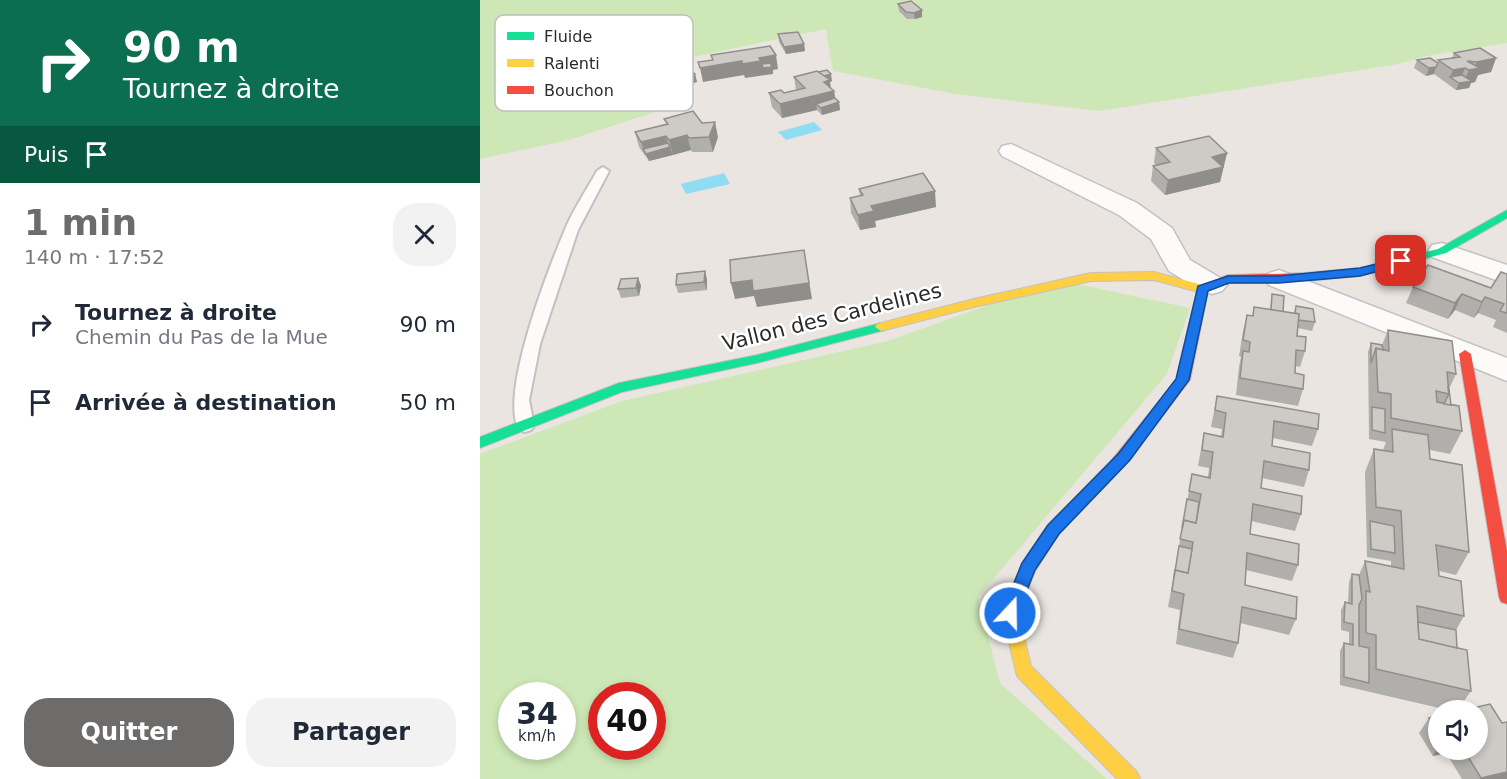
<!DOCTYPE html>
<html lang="fr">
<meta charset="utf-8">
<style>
body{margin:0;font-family:"DejaVu Sans",sans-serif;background:#f2f2f3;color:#1f2937;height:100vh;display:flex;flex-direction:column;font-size:22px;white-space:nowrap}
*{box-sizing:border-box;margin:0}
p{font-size:20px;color:#747a83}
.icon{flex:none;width:33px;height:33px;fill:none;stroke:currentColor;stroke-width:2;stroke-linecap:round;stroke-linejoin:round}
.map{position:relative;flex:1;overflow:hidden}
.side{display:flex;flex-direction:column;background:#fff;width:480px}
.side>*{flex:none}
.hud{background:#0b6e4f;color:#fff;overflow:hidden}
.buttons{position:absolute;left:948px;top:700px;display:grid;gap:12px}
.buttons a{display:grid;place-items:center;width:60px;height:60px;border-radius:50%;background:#fff;box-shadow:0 3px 9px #0003;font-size:30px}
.speed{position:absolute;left:18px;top:682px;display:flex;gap:12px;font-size:30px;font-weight:700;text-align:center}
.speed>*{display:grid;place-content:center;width:78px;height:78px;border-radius:50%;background:#fff;box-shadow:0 3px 9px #0003;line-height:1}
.speed small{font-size:15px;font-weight:400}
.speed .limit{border:9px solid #d22;background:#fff;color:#111}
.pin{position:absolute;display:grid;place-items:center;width:51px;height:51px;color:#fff;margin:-26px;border-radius:12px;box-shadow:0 3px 9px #0006}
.me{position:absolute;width:66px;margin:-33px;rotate:21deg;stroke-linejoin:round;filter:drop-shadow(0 0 4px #0008)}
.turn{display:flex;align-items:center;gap:21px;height:126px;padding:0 24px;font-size:27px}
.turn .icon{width:78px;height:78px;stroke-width:2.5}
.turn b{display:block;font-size:42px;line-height:51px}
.then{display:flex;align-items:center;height:57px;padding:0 24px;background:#0003;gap:12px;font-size:22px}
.round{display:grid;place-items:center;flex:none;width:63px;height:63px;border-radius:24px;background:#f2f2f3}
.overview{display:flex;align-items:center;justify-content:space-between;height:102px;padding:0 24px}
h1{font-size:36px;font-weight:700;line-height:45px;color:#6e6c6a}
.cta{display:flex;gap:12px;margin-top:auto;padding:12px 24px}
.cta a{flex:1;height:69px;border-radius:24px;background:#6e6c6a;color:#fff;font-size:24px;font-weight:700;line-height:69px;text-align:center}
.cta a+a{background:#f2f2f3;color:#1f2937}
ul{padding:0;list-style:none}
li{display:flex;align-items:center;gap:18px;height:78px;padding:0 24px}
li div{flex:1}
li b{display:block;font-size:22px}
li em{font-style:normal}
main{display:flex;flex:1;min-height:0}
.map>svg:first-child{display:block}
.green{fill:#cde8b6;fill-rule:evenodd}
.water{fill:#8eddf2}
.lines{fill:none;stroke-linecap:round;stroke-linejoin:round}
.lane-casing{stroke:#c3c1c2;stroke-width:4}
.street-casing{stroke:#c3c1c2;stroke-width:3}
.fast-casing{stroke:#c3c1c2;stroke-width:2}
.slow-casing{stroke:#c3c1c2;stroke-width:2}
.jam-casing{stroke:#c3c1c2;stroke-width:2}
.lane{fill:#fcfbfa;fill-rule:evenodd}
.street{fill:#fcfbfa;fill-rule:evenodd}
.fast{fill:#16e098;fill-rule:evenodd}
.slow{fill:#ffcf43;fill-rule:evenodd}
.jam{fill:#f24e42;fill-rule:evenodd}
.wall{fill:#b1afab}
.shaded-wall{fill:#908e8b}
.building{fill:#cecbc7;stroke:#908e8b;stroke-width:1.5}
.route{fill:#1a73e8;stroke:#114b97;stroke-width:1.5}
.labels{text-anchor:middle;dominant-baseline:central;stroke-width:5;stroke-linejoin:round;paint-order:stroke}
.street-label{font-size:21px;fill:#2b2b2b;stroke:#fff}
.key{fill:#fff;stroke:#bfbfbf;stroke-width:1.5}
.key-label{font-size:16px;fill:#2b2b2b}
</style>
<main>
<section class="side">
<div class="hud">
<div class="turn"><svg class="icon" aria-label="right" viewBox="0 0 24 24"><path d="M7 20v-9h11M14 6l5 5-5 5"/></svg><div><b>90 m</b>Tournez à droite</div></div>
<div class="then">Puis<svg class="icon" aria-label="arrive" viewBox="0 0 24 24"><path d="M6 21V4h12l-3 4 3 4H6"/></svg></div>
</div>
<div class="overview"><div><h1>1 min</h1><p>140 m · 17:52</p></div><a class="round"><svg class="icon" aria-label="close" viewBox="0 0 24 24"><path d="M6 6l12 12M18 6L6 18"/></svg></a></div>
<ul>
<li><svg class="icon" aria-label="right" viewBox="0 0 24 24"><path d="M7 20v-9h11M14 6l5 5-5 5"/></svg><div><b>Tournez à droite</b><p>Chemin du Pas de la Mue</p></div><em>90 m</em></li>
<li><svg class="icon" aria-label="arrive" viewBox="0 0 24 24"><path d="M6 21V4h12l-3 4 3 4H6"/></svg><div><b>Arrivée à destination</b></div><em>50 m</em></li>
</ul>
<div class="cta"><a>Quitter</a><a>Partager</a></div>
</section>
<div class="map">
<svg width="1027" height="779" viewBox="0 0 1027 779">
<rect width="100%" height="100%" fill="#eae5e0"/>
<g class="green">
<path d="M0 0H1027V43L947 56 913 65 619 111 476 94 353 71 346 29 156 69 193 106 89 140 0 159Z"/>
<path d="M578 280 710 308 687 374 498 597 520 683 627 779H0V454L142 401 408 341ZM32 696H82V747H32ZM122 696H172V747H122Z"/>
</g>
<g class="water">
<path d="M334 122 342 130 306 140 298 132Z"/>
<path d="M244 173 250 184 206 194 201 184Z"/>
</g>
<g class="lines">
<defs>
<path id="lane" d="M123 167 129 171 98 230 60 344 49 400 54 426 51 430 45 432 39 430C19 395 68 270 84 232 92 211 106 191 117 171Z"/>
<g id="street">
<path d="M531 144 657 203 692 228 710 260 742 279 747 285 742 291 732 294 722 291 689 271 671 239 639 215 522 156 519 151 522 146Z"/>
<path d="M962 243 1027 265V284L952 257 948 251 952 245Z"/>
<path d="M799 270 1027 358V381L789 285 784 279 789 273Z"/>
</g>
<g id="fast">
<path d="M1027 210V218L966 253 880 276 825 281 819 277 825 273 880 268 958 249Z"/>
<path d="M401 323 405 324 407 327 405 330 277 363 142 392 0 448V437L139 383 277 355Z"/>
</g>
<g id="slow">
<path d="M674 272 726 286 728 289 722 293 674 280 611 281 494 307 401 331 395 327 397 324 494 299 611 273Z"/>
<path d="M636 460 641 461 643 465 641 469 579 534 555 571 538 613 551 666 657 772 660 779H637L537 676 522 613 542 563 567 526 631 461Z"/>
</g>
<g id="jam">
<path d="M825 273 831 277 829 280 750 283 728 291 710 380 641 469H631L629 465 631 461 697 379 718 286 748 275Z"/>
<path d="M985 350 991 354 1027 551V604L1021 602 1019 597 979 354Z"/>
</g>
</defs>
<use href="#lane" class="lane-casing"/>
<use href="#street" class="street-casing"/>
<use href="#fast" class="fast-casing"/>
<use href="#slow" class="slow-casing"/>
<use href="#jam" class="jam-casing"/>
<use href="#lane" class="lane"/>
<use href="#street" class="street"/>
<use href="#fast" class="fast"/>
<use href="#slow" class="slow"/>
<use href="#jam" class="jam"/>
</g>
<g class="wall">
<path d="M418 4 442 17 435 19H427L419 11Z"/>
<path d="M298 34 324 44 325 51 306 54 299 42Z"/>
<path d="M974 53 1016 58 1011 72 998 75 995 82 991 83 989 88 976 90 954 74 946 76 934 68 937 60 958 63V60L972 58Z"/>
<path d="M196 73 215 74 217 82 202 86 201 85 203 95 191 97 201 84 197 81Z"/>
<path d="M314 77 352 81 350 82 351 88 354 91 355 98 359 102 360 110 342 115 337 110 302 118 292 107 289 93H304L316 90Z"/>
<path d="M184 119 222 123 238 137 233 152H212L211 150 169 161 159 147 155 132 186 124Z"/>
<path d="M676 148 747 153 740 182 685 195 671 181 673 166 676 165 674 163Z"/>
<path d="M379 189 456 207 395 221 396 227 380 230 371 213 370 198 380 196Z"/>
<path d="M1027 274V333L1013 327 1016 320 998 313 994 318 975 310 968 319 926 303 933 287 1011 288Z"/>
<path d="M158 278 161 286 159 296 141 298 138 289Z"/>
<path d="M227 279V290L198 293 196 285Z"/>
<path d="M792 294 803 312 814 313 816 306 835 322 832 331 818 328 817 336 825 351 820 367 815 366V373L823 389 818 406 756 395 759 367 761 357 759 356 763 331 767 315 772 316 774 307 790 309Z"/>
<path d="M908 330 976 374 969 389 971 405 982 431 970 454 950 450V459L989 552 976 575 959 571V576L984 616 976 630 977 648 991 691 977 711H972L860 685V651L864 643 869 644V632L861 630V610L865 602 868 603 869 582 872 574 879 575 885 561 911 566V561L887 557 885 472 894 449 903 450 906 442 889 439 888 352 891 343 902 345Z"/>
<path d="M737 396 838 429 832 446 793 438 792 446 829 470 824 487 782 478 781 488 821 514 815 531 771 521 770 534 818 565 812 581 766 570 765 585 816 619 809 635 760 623 758 643 753 658 696 644 700 610 688 607 712 474 728 477 729 468 718 466 724 433 741 436 742 429 731 427Z"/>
<path d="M958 716V750H998L1027 779H982L966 753 953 756 939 733 949 718Z"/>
</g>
<g class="shaded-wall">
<path d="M442 10V17L435 19 434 13Z"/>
<path d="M324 44 325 51 306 54 304 47Z"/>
<path d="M296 55 298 69 293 70V74L265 78 264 75 223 82 220 68Z"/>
<path d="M1016 58 1011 72 998 75 995 82 991 83 989 88 976 90 979 83 984 82 989 70 994 69 997 62Z"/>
<path d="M956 67 954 74 946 76 949 68Z"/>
<path d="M985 68 979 82 970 77 973 70Z"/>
<path d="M215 74 217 82 202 86 201 79Z"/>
<path d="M351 74 352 81 350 82 351 92 354 91 356 103 359 102 360 110 342 115 341 108 336 104 337 110 302 118 300 104 326 88 325 81Z"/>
<path d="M201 84 203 95 191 97 189 89Z"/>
<path d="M235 122 238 137 233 152 229 137Z"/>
<path d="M207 135 211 150 193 155 189 140Z"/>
<path d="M186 136 189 148 190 147 193 155 169 161 161 142Z"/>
<path d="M747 153 740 182 685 195 688 180 732 157Z"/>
<path d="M455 191 456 207 395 221 396 227 380 230 378 215 391 206Z"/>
<path d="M324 250 332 299 277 307 274 296 255 299 251 283 272 280Z"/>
<path d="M225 271 227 279V290L224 282Z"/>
<path d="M158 278 161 286 159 296 156 288Z"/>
<path d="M982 294 975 310 968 319 975 303Z"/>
<path d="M1005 297 998 313 994 318 1002 302Z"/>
<path d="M958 747V750H968L966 753 953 756Z"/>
<path d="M1027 772V779H1000L1001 778Z"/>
</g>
<g class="building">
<path d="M431 1 442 10 434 13 426 12 418 4Z"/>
<path d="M318 32 324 44 304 47 298 34Z"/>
<path d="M290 46 296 55 279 58 281 61 262 64V61L220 68 218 62 233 60 231 55Z"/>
<path d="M1000 48 1016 58 997 62 987 61 1000 68 989 70 985 68 973 70 958 60 980 57 974 53Z"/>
<path d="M950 58 958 63 956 67 949 68 937 60Z"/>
<path d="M290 63 292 67 283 68 282 64Z"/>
<path d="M209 69 215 74 201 79 196 73Z"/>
<path d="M347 70 351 74 344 76 338 72Z"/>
<path d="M337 71 350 80 344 82 354 91 300 104 289 93 301 90 304 93 325 88 314 77Z"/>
<path d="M982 75 992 81 979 83 970 77Z"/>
<path d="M355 98 359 102 341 108 336 104Z"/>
<path d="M213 111 222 123 235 122 229 137 209 138 207 135 189 140 186 136 161 142 155 132 188 124 184 119Z"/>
<path d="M729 136 747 153 732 157 743 167 688 180 673 166 690 162 676 148Z"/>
<path d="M188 143 190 147 166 154 163 149Z"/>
<path d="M443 173 455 191 391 206 394 211 378 215 370 198 383 195 379 189Z"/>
<path d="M324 250 329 283 273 291 272 280 251 283 250 260Z"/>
<path d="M948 265 1011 288 1021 272 1027 274V313L1020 311 1024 304 1005 297 1002 302 982 294 975 303 933 287Z"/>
<path d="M225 271 224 282 196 285 197 274Z"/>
<path d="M158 278 156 288 138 289 141 279Z"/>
<path d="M792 294 804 296 803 312 791 310Z"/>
<path d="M816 306 833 309 835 322 818 320 819 314 815 313Z"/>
<path d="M774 307 819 314 817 336 826 337 825 351 816 350 815 373 824 375 823 389 760 378 763 351 769 352 770 342 763 340 767 315 773 316Z"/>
<path d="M908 330 972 341 976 374 967 372 969 394 956 391 957 402 979 406 982 431 911 418V394L898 392 896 348 909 351Z"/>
<path d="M891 343 902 345 903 350 896 348 891 363Z"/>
<path d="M968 388 969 389 971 405 964 404 969 394Z"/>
<path d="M737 396 839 414 838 429 794 421 792 446 830 453 829 470 784 461 781 488 822 496 821 514 773 504 770 534 819 544 818 565 767 553 765 585 817 597 816 619 762 607 758 643 699 629 704 594 692 591 695 570 708 573 713 542 700 539 704 520 716 523 721 494 709 491 712 474 730 478 733 452 722 450 724 433 743 437 746 413 735 410Z"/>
<path d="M892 407 905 409V433L892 430Z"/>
<path d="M912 429 948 435 950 459 982 465 989 552 956 545 959 576 981 581 984 616 937 606 939 639 987 650 991 691 896 669V635L886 633V591L890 592 885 561 924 569 921 511 896 507 894 449 913 452Z"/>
<path d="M707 499 719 502 716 523 704 520 702 528Z"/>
<path d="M890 521 914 526 915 553 891 549Z"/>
<path d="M699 546 712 549 708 573 695 570 694 578Z"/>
<path d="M872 574 879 575 882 599 879 605V646L889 648V683L864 677V643L873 645V624L864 622 865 602 872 604Z"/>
<path d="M938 622 976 630 977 648 939 639Z"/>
<path d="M1010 704 1022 723 1027 722V772L1001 778 984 750H998V711H980Z"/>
<path d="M958 716V734L949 718Z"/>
</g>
<path class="route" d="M921 258 927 261 925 264 880 276 799 283H749L728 291 709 380 650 460 579 534 555 570 536 618 530 620 524 618 522 613 542 563 568 525 639 453 696 379 718 286 748 276H799L880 268Z"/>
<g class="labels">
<g class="street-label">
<text transform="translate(352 317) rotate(-14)">Vallon des Cardelines</text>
</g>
</g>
<rect x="15" y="15" width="198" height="96" rx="9" class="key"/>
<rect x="27" y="32" width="27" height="8" fill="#16e098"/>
<rect x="27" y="59" width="27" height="8" fill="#ffcf43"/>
<rect x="27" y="86" width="27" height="8" fill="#f24e42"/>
<g class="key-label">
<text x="64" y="42">Fluide</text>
<text x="64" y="69">Ralenti</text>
<text x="64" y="96">Bouchon</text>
</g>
</svg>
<div class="buttons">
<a><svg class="icon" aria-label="sound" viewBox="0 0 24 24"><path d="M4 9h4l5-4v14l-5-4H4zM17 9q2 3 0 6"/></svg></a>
</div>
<div class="speed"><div>34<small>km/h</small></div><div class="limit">40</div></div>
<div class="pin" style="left:921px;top:261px;background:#d93025"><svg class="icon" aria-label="arrive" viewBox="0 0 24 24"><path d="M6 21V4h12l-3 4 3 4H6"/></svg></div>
<svg class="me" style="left:530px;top:613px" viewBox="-20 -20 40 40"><circle r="17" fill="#1a73e8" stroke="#fff" stroke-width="3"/><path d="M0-11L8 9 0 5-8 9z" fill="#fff"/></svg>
</div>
</main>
